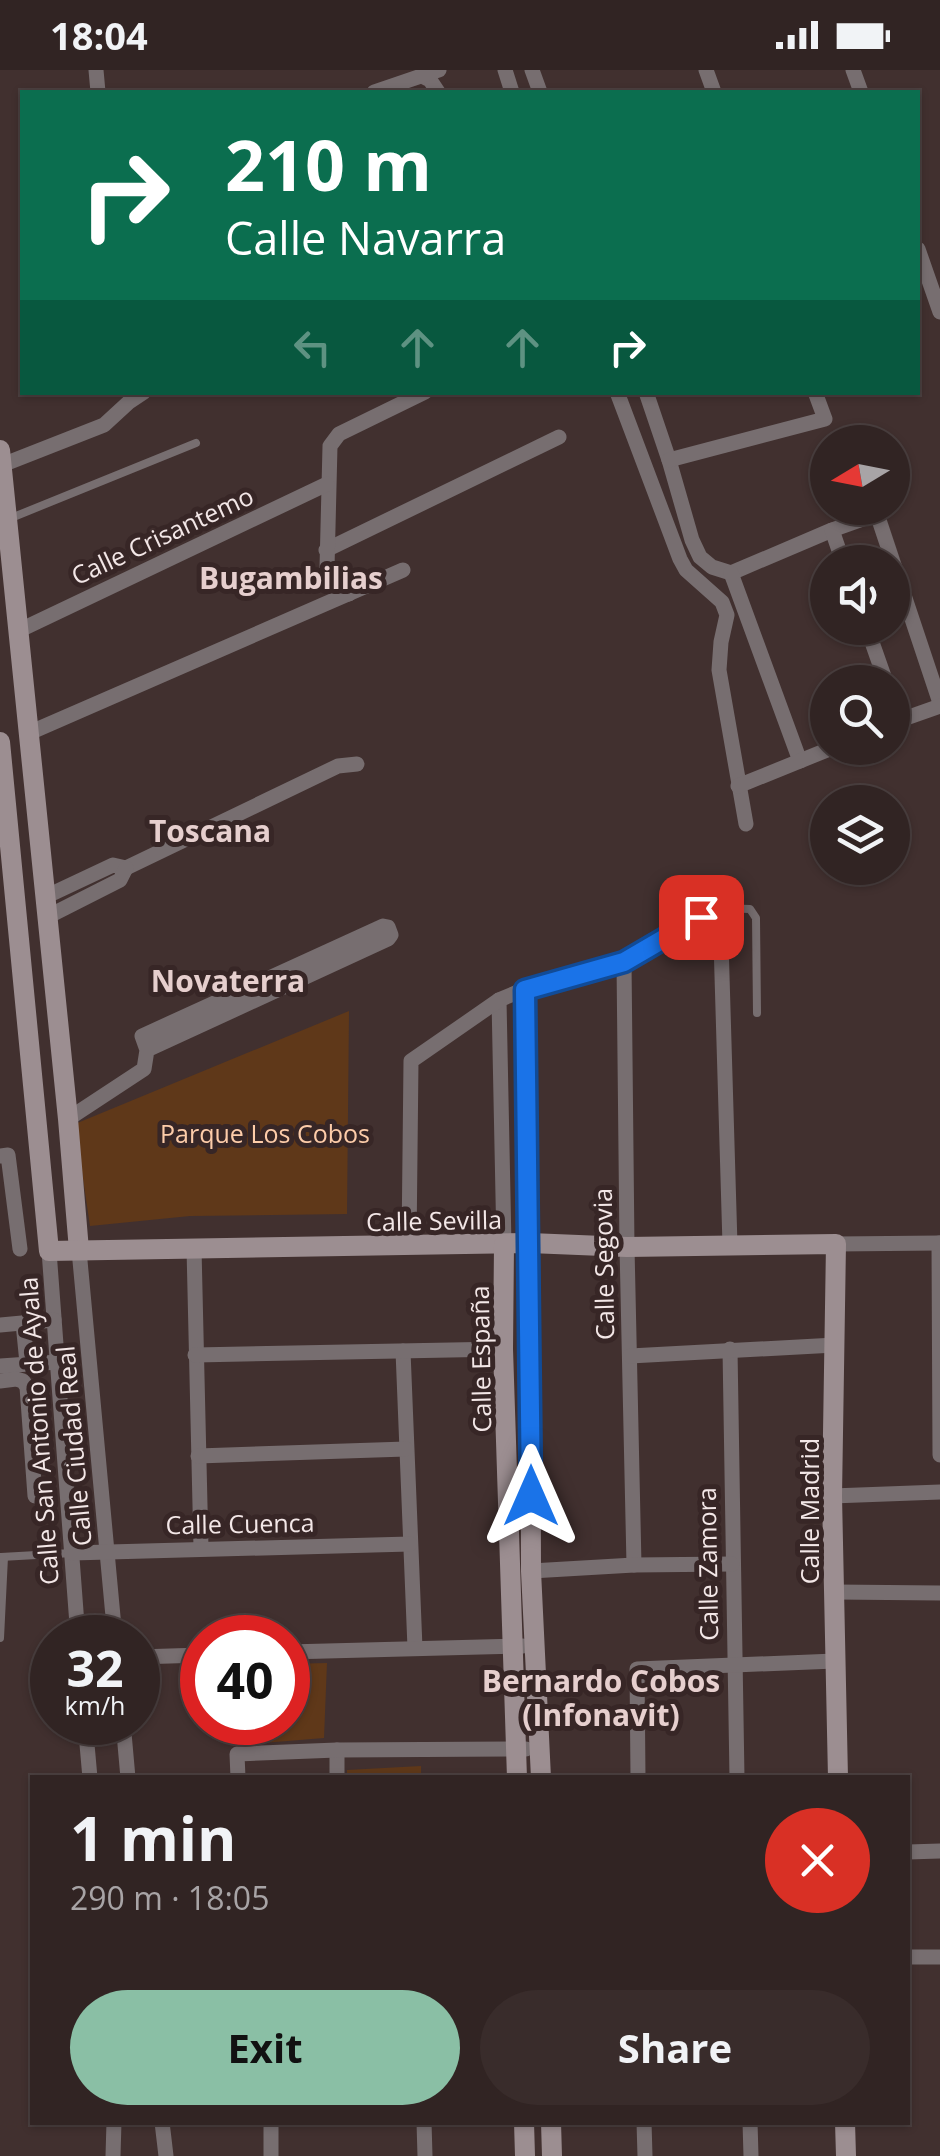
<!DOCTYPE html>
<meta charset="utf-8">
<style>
body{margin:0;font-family:"Open Sans",sans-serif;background:#392c2b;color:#f1f3f6;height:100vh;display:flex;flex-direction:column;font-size:38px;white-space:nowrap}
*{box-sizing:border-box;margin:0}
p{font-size:32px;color:#a8a4a6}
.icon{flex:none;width:55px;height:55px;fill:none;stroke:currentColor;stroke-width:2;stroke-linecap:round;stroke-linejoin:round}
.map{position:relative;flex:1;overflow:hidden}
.side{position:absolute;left:30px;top:1705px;width:880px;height:350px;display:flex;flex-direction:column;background:#312423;border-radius:0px;box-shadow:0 2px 8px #0004,0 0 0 2px #4c4141}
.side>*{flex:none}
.hud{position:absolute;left:20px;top:20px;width:900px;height:305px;border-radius:0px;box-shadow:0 2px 8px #0004,0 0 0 2px #4c4141;background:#0b6e4f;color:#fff;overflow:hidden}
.needle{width:65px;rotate:260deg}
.controls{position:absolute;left:810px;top:355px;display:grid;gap:20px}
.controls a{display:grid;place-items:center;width:100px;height:100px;border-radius:50%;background:#312423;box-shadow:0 2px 8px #0004,0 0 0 2px #4c4141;font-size:50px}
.speed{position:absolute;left:30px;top:1545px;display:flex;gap:20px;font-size:50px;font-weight:700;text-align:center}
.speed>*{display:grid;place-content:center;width:130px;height:130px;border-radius:50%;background:#312423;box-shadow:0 2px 8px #0004,0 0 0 2px #4c4141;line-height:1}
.speed small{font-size:25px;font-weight:400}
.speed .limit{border:15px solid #d22;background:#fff;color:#111}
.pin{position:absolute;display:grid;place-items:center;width:85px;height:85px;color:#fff;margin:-42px;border-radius:20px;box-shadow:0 5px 15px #0006}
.me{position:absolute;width:110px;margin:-55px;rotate:0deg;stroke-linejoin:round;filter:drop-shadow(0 0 8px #0008)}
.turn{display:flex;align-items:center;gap:35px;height:210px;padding:0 40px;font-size:45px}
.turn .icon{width:130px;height:130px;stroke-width:2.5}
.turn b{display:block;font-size:70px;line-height:85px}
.lanes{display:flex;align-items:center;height:95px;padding:0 40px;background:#0003;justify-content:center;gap:50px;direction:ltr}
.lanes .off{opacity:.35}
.round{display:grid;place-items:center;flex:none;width:105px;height:105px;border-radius:52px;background:#392c2b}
.summary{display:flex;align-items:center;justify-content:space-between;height:170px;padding:0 40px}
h1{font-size:60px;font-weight:700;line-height:75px}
.primary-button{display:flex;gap:20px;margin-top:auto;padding:20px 40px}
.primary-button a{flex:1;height:115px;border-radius:60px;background:#8abfa5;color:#111;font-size:40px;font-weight:700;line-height:115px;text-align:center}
.primary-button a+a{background:#392c2b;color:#f1f3f6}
.status{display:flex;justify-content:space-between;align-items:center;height:70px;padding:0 50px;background:#312423;direction:ltr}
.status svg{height:28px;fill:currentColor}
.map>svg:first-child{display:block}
.green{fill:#5f3819}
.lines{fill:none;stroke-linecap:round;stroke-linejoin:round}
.lane{stroke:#776e70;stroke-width:8}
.street{stroke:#776e70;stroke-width:15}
.secondary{stroke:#9c8e91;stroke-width:20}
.route-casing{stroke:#114b97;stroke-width:25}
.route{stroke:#1a73e8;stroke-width:18}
.labels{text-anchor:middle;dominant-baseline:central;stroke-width:10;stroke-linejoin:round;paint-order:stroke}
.street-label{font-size:25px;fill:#f3e7e7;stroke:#372626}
.park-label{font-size:25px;fill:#fdcca9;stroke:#372626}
.quarter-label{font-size:30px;font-weight:bold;fill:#e6cfce;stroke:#372626}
</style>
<div class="status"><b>18:04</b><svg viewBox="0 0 49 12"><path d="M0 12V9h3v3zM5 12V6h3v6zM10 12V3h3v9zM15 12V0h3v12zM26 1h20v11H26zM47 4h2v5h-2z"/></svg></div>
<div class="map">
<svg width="940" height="2086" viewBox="0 0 940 2086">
<rect width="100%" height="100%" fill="#41302f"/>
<g class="green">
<path d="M349 941 347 1144 190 1146 90 1156 75 1054Z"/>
<path d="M327 1593 324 1668 252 1674 251 1653 288 1652V1594Z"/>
<path d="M421 1696V1707H347V1700Z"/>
</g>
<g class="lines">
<g class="lane">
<path d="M11 448 196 373"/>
<path d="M720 838 750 839 756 848 757 943"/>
<path d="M1 1487 72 1483"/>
<path d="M0 1568 4 1487"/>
</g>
<g class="street">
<path d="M96 0 98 22"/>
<path d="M505 0 512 22"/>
<path d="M532 0 540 22"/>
<path d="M706 0 714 22"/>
<path d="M853 0 861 22"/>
<path d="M422 6 430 10 438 22"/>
<path d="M374 22 439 0"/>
<path d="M918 179 940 242"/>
<path d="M617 322 680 489 686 500 722 532 727 545 721 572 719 600 746 754"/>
<path d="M646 322 669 390 692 470 700 487 712 497 731 503 832 460 877 444"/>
<path d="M669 390 825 349 815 322"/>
<path d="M2 395 104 355 129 332 144 322"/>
<path d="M875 438 940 633"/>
<path d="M832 460 843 492"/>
<path d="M326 480 559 367"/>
<path d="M731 503 800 691"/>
<path d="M349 524 330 507 327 498 330 376 339 364 425 322"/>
<path d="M867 558 886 612"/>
<path d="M18 561 327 414"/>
<path d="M892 630 900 650"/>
<path d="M892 653 940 636"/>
<path d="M29 663 403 500"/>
<path d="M738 716 832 678"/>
<path d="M45 827 113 795 126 798 338 696 357 694"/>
<path d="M47 847 120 810 126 798"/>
<path d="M624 892 627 1177 634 1495"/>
<path d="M525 919 530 1173"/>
<path d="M499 930 504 1175"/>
<path d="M68 1049 144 999 147 980 142 966 383 856 388 857 391 865 388 869 147 980"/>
<path d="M0 1086 8 1085 20 1179"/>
<path d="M939 1173 940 1385"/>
<path d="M836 1174 940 1173"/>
<path d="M409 1175 411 991 499 930 525 919 624 892 682 856 720 838 730 1175"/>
<path d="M194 1178 201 1478"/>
<path d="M79 1180 115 1568"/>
<path d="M49 1181 78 1568"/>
<path d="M23 1253 27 1293"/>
<path d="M0 1255 54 1250"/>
<path d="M730 1279 737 1708"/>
<path d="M403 1281 415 1578"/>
<path d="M195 1285 503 1279"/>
<path d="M630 1286 835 1275"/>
<path d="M0 1296 58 1292"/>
<path d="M0 1311 16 1309 23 1311 27 1317 35 1426"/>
<path d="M198 1386 406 1379"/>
<path d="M832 1426 940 1422"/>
<path d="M72 1483 410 1474"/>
<path d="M531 1501 634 1495 732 1494"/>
<path d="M835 1522 940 1523"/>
<path d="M288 1582 523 1576"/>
<path d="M138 1587 202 1585"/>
<path d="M85 1652 90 1708"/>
<path d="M123 1652 128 1708"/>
<path d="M337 1680V1708"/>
<path d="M238 1708 237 1684 337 1680 526 1679"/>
<path d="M638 1708 637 1599 835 1591"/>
<path d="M908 1782 940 1781"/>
<path d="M908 1887H940"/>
<path d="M162 2052 166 2086"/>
<path d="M271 2052V2086"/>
<path d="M424 2052 425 2086"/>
<path d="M644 2052 645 2086"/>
<path d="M750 2052 751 2086"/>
<path d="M113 2086 114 2052"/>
</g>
<g class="secondary">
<path d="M0 380 68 1049 79 1180"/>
<path d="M0 672 49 1181 530 1173 627 1177 836 1174 832 1426 838 1708"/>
<path d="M530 1173 531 1501 541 1708"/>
<path d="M504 1175 503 1279 517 1708"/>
<path d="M524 2052 525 2086"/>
<path d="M551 2052 552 2086"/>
<path d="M845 2052 846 2086"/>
</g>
</g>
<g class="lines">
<defs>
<path id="route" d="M531 1426 525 920 624 892 701 847"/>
</defs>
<use href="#route" class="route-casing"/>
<use href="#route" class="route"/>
</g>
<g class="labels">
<g class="street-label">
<text transform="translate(162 465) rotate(-25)">Calle Crisantemo</text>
<text transform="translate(434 1150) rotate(-1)">Calle Sevilla</text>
<text transform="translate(603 1194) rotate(-91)">Calle Segovia</text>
<text transform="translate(480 1289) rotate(-91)">Calle España</text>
<text transform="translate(38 1361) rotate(-94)">Calle San Antonio de Ayala</text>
<text transform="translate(73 1376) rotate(-95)">Calle Ciudad Real</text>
<text transform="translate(809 1441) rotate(-90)">Calle Madrid</text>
<text transform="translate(240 1453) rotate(-1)">Calle Cuenca</text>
<text transform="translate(707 1494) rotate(-91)">Calle Zamora</text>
</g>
<g class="park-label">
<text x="265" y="1063">Parque Los Cobos</text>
</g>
<g class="quarter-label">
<text x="291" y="507">Bugambilias</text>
<text x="210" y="760">Toscana</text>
<text x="228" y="910">Novaterra</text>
<text x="601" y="1610">Bernardo Cobos<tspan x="601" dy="34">(Infonavit)</tspan></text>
</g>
</g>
</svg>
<div class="controls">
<a><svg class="needle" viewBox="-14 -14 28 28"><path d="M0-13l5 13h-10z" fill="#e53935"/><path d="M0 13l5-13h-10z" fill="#a8a4a6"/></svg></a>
<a><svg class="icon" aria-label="sound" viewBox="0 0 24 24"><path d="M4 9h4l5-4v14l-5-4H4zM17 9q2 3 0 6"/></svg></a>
<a><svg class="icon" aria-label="search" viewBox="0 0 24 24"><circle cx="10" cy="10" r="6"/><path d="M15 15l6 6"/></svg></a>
<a><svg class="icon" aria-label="layers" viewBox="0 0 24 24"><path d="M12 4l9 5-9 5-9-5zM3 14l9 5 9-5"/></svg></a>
</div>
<div class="speed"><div>32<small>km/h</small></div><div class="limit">40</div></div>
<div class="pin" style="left:701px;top:847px;background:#d93025"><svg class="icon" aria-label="arrive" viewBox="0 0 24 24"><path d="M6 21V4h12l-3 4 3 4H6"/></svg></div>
<svg class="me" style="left:531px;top:1426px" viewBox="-20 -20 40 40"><path d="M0-17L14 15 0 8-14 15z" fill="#1a73e8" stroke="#fff" stroke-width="4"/></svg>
<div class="hud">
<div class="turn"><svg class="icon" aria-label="right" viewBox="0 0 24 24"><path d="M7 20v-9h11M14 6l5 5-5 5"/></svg><div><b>210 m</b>Calle Navarra</div></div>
<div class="lanes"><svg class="icon off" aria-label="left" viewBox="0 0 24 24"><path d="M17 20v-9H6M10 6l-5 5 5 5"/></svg><svg class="icon off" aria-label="ahead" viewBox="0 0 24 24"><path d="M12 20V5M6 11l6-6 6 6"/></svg><svg class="icon off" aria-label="ahead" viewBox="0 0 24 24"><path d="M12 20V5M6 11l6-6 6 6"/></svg><svg class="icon" aria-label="right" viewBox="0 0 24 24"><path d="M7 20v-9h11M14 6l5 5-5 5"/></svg></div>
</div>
<section class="side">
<div class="summary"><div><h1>1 min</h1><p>290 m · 18:05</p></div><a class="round" style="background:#d93025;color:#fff"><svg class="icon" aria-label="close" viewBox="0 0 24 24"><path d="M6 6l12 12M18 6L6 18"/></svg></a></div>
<div class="primary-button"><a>Exit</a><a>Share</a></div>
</section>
</div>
